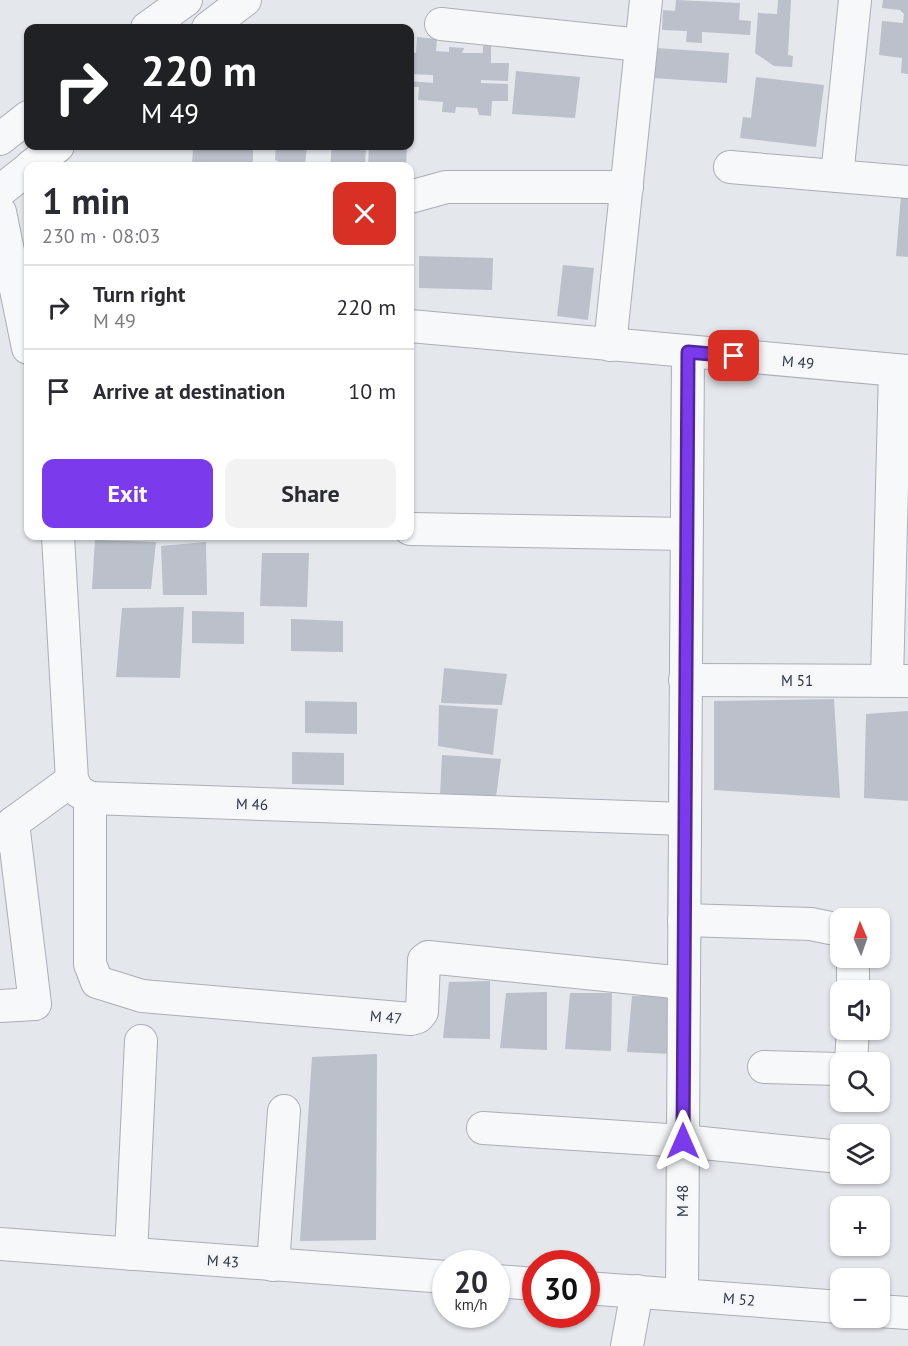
<!DOCTYPE html>
<meta charset="utf-8">
<style>
body{margin:0;font-family:"PT Sans",sans-serif;background:#f2f2f3;color:#2b2b33;height:100vh;display:flex;flex-direction:column;font-size:22px;white-space:nowrap}
*{box-sizing:border-box;margin:0}
p{font-size:20px;color:#7c7c81}
.icon{flex:none;width:33px;height:33px;fill:none;stroke:currentColor;stroke-width:2;stroke-linecap:round;stroke-linejoin:round}
.map{position:relative;flex:1;overflow:hidden}
.details{position:absolute;left:24px;top:162px;width:390px;height:378px;display:flex;flex-direction:column;background:#fff;border-radius:12px;box-shadow:0 2px 4px #0004}
.details>*{flex:none}
.hud{position:absolute;left:24px;top:24px;width:390px;height:126px;border-radius:12px;box-shadow:0 2px 4px #0004;background:#202124;color:#fff;overflow:hidden}
.needle{width:39px;rotate:358deg}
.buttons{position:absolute;left:830px;top:908px;display:grid;gap:12px}
.buttons a{display:grid;place-items:center;width:60px;height:60px;border-radius:12px;background:#fff;box-shadow:0 2px 4px #0004;font-size:30px}
.speed{position:absolute;left:432px;top:1250px;display:flex;gap:12px;font-size:30px;font-weight:700;text-align:center}
.speed>*{display:grid;place-content:center;width:78px;height:78px;border-radius:50%;background:#fff;box-shadow:0 2px 4px #0004;line-height:1}
.speed small{font-size:15px;font-weight:400}
.speed .limit{border:9px solid #d22;background:#fff;color:#111}
.pin{position:absolute;display:grid;place-items:center;width:51px;height:51px;color:#fff;margin:-26px;border-radius:12px;box-shadow:0 3px 9px #0006}
.me{position:absolute;width:66px;margin:-33px;rotate:0deg;stroke-linejoin:round;filter:drop-shadow(0 0 4px #0008)}
.turn{display:flex;align-items:center;gap:21px;height:126px;padding:0 18px;font-size:27px}
.turn .icon{width:78px;height:78px;stroke-width:2.5}
.turn b{display:block;font-size:42px;line-height:51px}
.round{display:grid;place-items:center;flex:none;width:63px;height:63px;border-radius:12px;background:#f2f2f3}
.head{display:flex;align-items:center;justify-content:space-between;height:102px;padding:0 18px}
h1{font-size:36px;font-weight:700;line-height:45px}
.action{display:flex;gap:12px;margin-top:auto;padding:12px 18px}
.action a{flex:1;height:69px;border-radius:12px;background:#7c3aed;color:#fff;font-size:24px;font-weight:700;line-height:69px;text-align:center}
.action a+a{background:#f2f2f3;color:#2b2b33}
ul{padding:0;list-style:none}
li{display:flex;align-items:center;gap:18px;height:84px;padding:0 18px;border-top:2px solid #e1e1e2}
li div{flex:1}
li b{display:block;font-size:22px}
li em{font-style:normal}
.map>svg:first-child{display:block}
.building{fill:#bbc0ca}
.lines{fill:none;stroke-linecap:round;stroke-linejoin:round}
.minor-casing{stroke:#a9aeb7;stroke-width:34}
.minor{stroke:#f7f8fa;stroke-width:32}
.route-casing{stroke:#51269a;stroke-width:15}
.route{stroke:#7c3aed;stroke-width:10}
.labels{text-anchor:middle;dominant-baseline:central;stroke-width:5;stroke-linejoin:round;paint-order:stroke}
.street-label{font-size:15px;fill:#2b3445;stroke:#f4f6f9}
</style>
<div class="map">
<svg width="908" height="1346" viewBox="0 0 908 1346">
<rect width="100%" height="100%" fill="#e4e7ec"/>
<g class="building">
<path d="M676 0 740 3 739 20 751 21 750 35 702 32V43L686 42 687 31 662 30 663 10 675 11Z"/>
<path d="M778 0H791L788 55 793 56 792 67 774 66 755 53 758 13 777 14Z"/>
<path d="M883 0H908V74L901 73 902 58 879 55 882 21 903 23 904 14 900 10 882 8Z"/>
<path d="M417 37 437 39 436 51 449 52V47L464 48 462 53H483V46H491V63H509L508 81 481 80V83L508 84V101H492L491 116 479 115 477 108 456 107 455 113 442 112 443 102 418 100 419 87H410V81L433 83V75L410 74V52L416 53Z"/>
<path d="M656 48 729 53 727 83 653 78Z"/>
<path d="M516 71 580 77 575 118 512 114Z"/>
<path d="M756 77 824 85 816 147 740 138 743 117 751 118Z"/>
<path d="M199 146H253V164L192 163 193 150H199Z"/>
<path d="M276 146H307L305 166H278V161L275 160Z"/>
<path d="M332 146H366L365 166H330Z"/>
<path d="M369 146H407L406 166H368Z"/>
<path d="M901 196 908 197V257L896 256Z"/>
<path d="M419 256 493 258 492 290 419 288Z"/>
<path d="M563 265 594 268 588 320 557 316Z"/>
<path d="M95 540 156 542 151 589H92Z"/>
<path d="M206 542 207 595H163L161 546Z"/>
<path d="M262 553H309L307 607 260 606Z"/>
<path d="M184 607 180 678 116 677 122 608Z"/>
<path d="M192 611 244 612V644L192 643Z"/>
<path d="M291 619 343 621V652L291 651Z"/>
<path d="M444 668 507 674 502 705 441 703Z"/>
<path d="M834 699 840 798 714 790V701Z"/>
<path d="M305 701 357 702V734L305 733Z"/>
<path d="M439 705 498 709 493 755 438 746Z"/>
<path d="M908 711V801L864 798 866 714Z"/>
<path d="M292 752 344 753V785L292 784Z"/>
<path d="M442 755 501 759 495 805 440 796Z"/>
<path d="M490 981V1039L443 1038 449 982Z"/>
<path d="M547 992V1050L500 1048 506 993Z"/>
<path d="M570 993H612L611 1051 565 1049Z"/>
<path d="M632 996H674L673 1054 627 1052Z"/>
<path d="M377 1054 376 1240 300 1241 312 1057Z"/>
</g>
<g class="lines">
<defs>
<g id="minor">
<path d="M441 24 641 45"/>
<path d="M147 28 186 0"/>
<path d="M208 28 245 0"/>
<path d="M0 139 28 117"/>
<path d="M31 166 58 146"/>
<path d="M730 167 908 182"/>
<path d="M837 176 855 0"/>
<path d="M0 191 28 169"/>
<path d="M410 197 446 187H627"/>
<path d="M0 212 28 348"/>
<path d="M410 326 908 371"/>
<path d="M610 345 646 0"/>
<path d="M410 529 686 534"/>
<path d="M58 536 72 780 78 791 90 798 685 819"/>
<path d="M685 680 907 681"/>
<path d="M887 680 895 370"/>
<path d="M90 798V964L97 982 142 996 411 1019 418 1017 422 1012 424 960 428 957 684 983"/>
<path d="M13 823 72 780"/>
<path d="M0 836 13 823 35 1004 0 1006"/>
<path d="M684 920 811 924 840 930"/>
<path d="M853 990V957"/>
<path d="M851 1062 853 1029"/>
<path d="M764 1067 840 1069"/>
<path d="M483 1128 683 1141 840 1157"/>
<path d="M0 1244 446 1277"/>
<path d="M131 1254 141 1041"/>
<path d="M273 1265 284 1111"/>
<path d="M496 1281 536 1284"/>
<path d="M586 1288 840 1307"/>
<path d="M682 1295 688 352"/>
<path d="M879 1311 908 1313"/>
<path d="M627 1346 637 1291"/>
</g>
</defs>
<use href="#minor" class="minor-casing"/>
<use href="#minor" class="minor"/>
</g>
<g class="lines">
<defs>
<path id="route" d="M683 1141 688 352 734 356"/>
</defs>
<use href="#route" class="route-casing"/>
<use href="#route" class="route"/>
</g>
<g class="labels">
<g class="street-label">
<text transform="translate(798 362) rotate(5)">M 49</text>
<text x="797" y="680">M 51</text>
<text transform="translate(252 804) rotate(2)">M 46</text>
<text transform="translate(386 1017) rotate(5)">M 47</text>
<text transform="translate(682 1201) rotate(-90)">M 48</text>
<text transform="translate(223 1261) rotate(4)">M 43</text>
<text transform="translate(739 1299) rotate(5)">M 52</text>
</g>
</g>
</svg>
<div class="buttons">
<a><svg class="needle" viewBox="-14 -14 28 28"><path d="M0-13l5 13h-10z" fill="#e53935"/><path d="M0 13l5-13h-10z" fill="#7c7c81"/></svg></a>
<a><svg class="icon" aria-label="sound" viewBox="0 0 24 24"><path d="M4 9h4l5-4v14l-5-4H4zM17 9q2 3 0 6"/></svg></a>
<a><svg class="icon" aria-label="search" viewBox="0 0 24 24"><circle cx="10" cy="10" r="6"/><path d="M15 15l6 6"/></svg></a>
<a><svg class="icon" aria-label="layers" viewBox="0 0 24 24"><path d="M12 4l9 5-9 5-9-5zM3 14l9 5 9-5"/></svg></a>
<a>+</a>
<a>−</a>
</div>
<div class="speed"><div>20<small>km/h</small></div><div class="limit">30</div></div>
<div class="pin" style="left:734px;top:356px;background:#d93025"><svg class="icon" aria-label="arrive" viewBox="0 0 24 24"><path d="M6 21V4h12l-3 4 3 4H6"/></svg></div>
<svg class="me" style="left:683px;top:1141px" viewBox="-20 -20 40 40"><path d="M0-17L14 15 0 8-14 15z" fill="#7c3aed" stroke="#fff" stroke-width="4"/></svg>
<div class="hud">
<div class="turn"><svg class="icon" aria-label="right" viewBox="0 0 24 24"><path d="M7 20v-9h11M14 6l5 5-5 5"/></svg><div><b>220 m</b>M 49</div></div>
</div>
<section class="details">
<div class="head"><div><h1>1 min</h1><p>230 m · 08:03</p></div><a class="round" style="background:#d93025;color:#fff"><svg class="icon" aria-label="close" viewBox="0 0 24 24"><path d="M6 6l12 12M18 6L6 18"/></svg></a></div>
<ul>
<li><svg class="icon" aria-label="right" viewBox="0 0 24 24"><path d="M7 20v-9h11M14 6l5 5-5 5"/></svg><div><b>Turn right</b><p>M 49</p></div><em>220 m</em></li>
<li><svg class="icon" aria-label="arrive" viewBox="0 0 24 24"><path d="M6 21V4h12l-3 4 3 4H6"/></svg><div><b>Arrive at destination</b></div><em>10 m</em></li>
</ul>
<div class="action"><a>Exit</a><a>Share</a></div>
</section>
</div>
